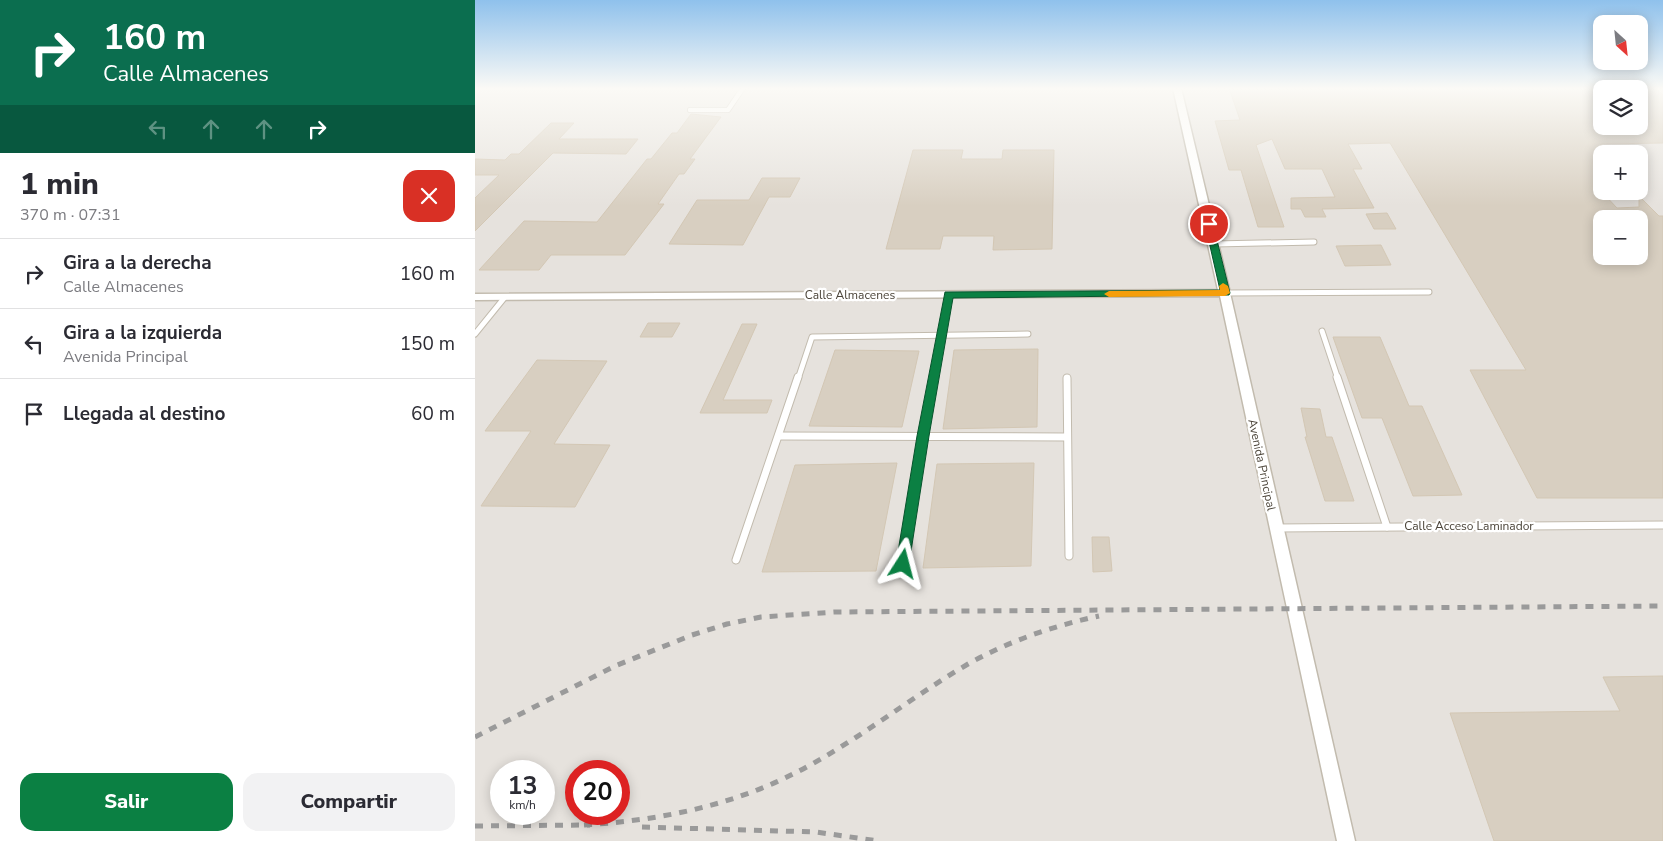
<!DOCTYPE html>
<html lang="es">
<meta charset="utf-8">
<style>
body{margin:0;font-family:"Nunito Sans",sans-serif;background:#f2f2f3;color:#2b2b33;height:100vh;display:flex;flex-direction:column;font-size:19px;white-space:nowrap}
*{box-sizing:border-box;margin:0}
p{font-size:16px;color:#7c7c81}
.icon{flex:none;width:28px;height:28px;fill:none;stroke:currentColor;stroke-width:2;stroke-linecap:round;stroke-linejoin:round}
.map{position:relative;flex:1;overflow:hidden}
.drawer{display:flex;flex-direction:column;background:#fff;width:475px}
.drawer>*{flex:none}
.guide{background:#0b6e4f;color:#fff;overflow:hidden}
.needle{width:32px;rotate:153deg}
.controls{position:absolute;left:1118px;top:15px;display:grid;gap:10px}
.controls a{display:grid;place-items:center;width:55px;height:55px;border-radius:10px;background:#fff;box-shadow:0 2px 12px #0003;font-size:25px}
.speed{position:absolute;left:15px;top:760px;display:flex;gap:10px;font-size:25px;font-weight:700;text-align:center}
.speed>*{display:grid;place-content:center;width:65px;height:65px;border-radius:50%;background:#fff;box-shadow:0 2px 12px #0003;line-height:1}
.speed small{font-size:12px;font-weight:400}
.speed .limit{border:8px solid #d22;background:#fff;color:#111}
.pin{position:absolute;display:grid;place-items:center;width:42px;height:42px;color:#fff;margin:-21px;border:2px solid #fff;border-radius:50%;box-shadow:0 1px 5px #0007}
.me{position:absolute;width:55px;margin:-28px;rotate:9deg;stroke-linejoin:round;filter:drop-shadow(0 0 4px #0008)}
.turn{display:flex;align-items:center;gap:18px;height:105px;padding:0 20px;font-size:22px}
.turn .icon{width:65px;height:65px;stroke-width:2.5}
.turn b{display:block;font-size:35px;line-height:42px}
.lanes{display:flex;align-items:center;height:48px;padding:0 20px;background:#0003;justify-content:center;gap:25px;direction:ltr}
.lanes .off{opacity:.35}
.round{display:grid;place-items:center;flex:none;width:52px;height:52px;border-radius:15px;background:#f2f2f3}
.overview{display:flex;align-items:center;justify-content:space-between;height:85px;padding:0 20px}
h1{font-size:30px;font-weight:800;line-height:38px}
.cta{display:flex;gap:10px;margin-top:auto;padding:10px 20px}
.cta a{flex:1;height:58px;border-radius:15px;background:#0b8043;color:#fff;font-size:20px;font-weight:800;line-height:58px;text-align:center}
.cta a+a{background:#f2f2f3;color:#2b2b33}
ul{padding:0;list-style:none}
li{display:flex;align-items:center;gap:15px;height:70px;padding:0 20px;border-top:1px solid #e1e1e2}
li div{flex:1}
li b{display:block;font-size:19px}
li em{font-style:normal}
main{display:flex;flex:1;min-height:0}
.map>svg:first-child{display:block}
.industrial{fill:#e6e2dd;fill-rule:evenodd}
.building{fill:#d8cfc1;stroke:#d3c7b4;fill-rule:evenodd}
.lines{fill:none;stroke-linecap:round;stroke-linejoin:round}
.service-far2-casing{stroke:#c2bbae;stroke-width:6}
.service-far1-casing{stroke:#c2bbae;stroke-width:7}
.service-casing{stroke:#c2bbae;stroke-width:9}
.minor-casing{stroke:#c2bbae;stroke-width:3}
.service-far2{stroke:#fff;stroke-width:4.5}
.service-far1{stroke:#fff;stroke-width:5}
.service{stroke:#fff;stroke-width:7}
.minor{fill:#fff;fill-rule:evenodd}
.rail{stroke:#9a9a9a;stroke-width:5;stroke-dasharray:8 8;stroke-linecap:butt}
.route{fill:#0b8043;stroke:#07532c}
.slow{fill:#f59e0b}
.labels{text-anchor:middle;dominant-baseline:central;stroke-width:4.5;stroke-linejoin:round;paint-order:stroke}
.street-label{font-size:12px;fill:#4b4439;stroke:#fff}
</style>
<main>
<section class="drawer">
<div class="guide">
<div class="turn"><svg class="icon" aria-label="right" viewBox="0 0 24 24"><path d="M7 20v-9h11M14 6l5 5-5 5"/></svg><div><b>160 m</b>Calle Almacenes</div></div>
<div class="lanes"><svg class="icon off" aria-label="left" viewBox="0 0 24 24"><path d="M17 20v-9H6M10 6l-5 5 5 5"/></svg><svg class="icon off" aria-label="ahead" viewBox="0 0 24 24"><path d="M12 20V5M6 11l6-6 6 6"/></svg><svg class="icon off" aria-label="ahead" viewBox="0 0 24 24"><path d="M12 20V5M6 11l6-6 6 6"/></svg><svg class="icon" aria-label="right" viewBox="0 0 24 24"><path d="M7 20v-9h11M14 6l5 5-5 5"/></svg></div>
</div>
<div class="overview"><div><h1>1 min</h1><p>370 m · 07:31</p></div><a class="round" style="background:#d93025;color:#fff"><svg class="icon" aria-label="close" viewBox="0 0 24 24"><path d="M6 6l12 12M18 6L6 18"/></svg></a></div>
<ul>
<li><svg class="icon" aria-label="right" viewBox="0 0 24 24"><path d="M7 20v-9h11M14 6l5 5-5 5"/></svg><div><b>Gira a la derecha</b><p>Calle Almacenes</p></div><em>160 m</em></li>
<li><svg class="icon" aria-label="left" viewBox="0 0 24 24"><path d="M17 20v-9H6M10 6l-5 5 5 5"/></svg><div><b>Gira a la izquierda</b><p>Avenida Principal</p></div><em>150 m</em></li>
<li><svg class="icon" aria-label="arrive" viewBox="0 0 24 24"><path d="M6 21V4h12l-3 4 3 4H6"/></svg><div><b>Llegada al destino</b></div><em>60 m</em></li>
</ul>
<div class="cta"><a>Salir</a><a>Compartir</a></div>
</section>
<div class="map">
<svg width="1188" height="841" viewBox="0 0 1188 841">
<rect width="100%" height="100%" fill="#f6f3ec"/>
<path class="industrial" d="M0 88H1188V841H0ZM1126 89H1164V126H1126ZM1126 154H1164V191H1126ZM1126 219H1164V256H1126ZM26 771H69V814H26ZM101 771H144V814H101Z"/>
<g class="building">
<path d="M754 88H1126V126H1164V88H1180L1188 95V143L1126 144V191L1142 208 1164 207V196L1184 216H1188V498H1062L995 370H1051L915 143 873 144 887 169H878L899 208 847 209 851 217H830L826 209H816V198L860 197 847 169H810L797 139 781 145 809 227H783L766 170H754L740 121 765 120ZM1126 219H1164V256H1126Z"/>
<path d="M216 114 246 117 215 159H220L209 174H204L183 204H189L150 255H76L64 270H4L49 221 122 222 172 159H176L197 133H202Z"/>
<path d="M76 123H99L84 139H163L151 154 78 153 0 231V198L24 175H0V159L30 160 36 154H44Z"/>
<path d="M438 150H488L486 159H527L528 150H579L577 249 518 250 519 236H468L465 249H411Z"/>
<path d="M287 178H325L315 197H294L268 245 194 244 222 200H274Z"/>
<path d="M912 213 921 229H899L891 214Z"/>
<path d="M906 245 916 265 870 266 861 246Z"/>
<path d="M173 323H205L197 337H165Z"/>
<path d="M267 324H282L248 400H297L292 413H225Z"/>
<path d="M858 337H905L934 406H947L987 495 938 496 907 418H887Z"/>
<path d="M563 349 562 427 468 429 479 350Z"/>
<path d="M360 350 444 351 427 427 334 426Z"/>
<path d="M62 360 132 361 79 444 135 445 100 507 6 506 56 431H10Z"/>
<path d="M826 408 845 409 851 437H857L879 501H850L830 437H832Z"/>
<path d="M422 463 401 571 287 572 320 465Z"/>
<path d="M559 463 556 566 448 568 462 464Z"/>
<path d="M617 537H634L637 571 618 572Z"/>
<path d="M1188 676V841H1019L975 713 1145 711 1128 677Z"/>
</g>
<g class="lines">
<defs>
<path id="service-far2" d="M215 110H253L268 88"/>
<g id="service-far1">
<path d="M739 244 839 242"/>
<path d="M750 293 954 292"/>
<path d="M847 331 863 379"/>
<path d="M0 334 30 297"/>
<path d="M323 379 337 337 553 334"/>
<path d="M459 379 474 295"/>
</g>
<g id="service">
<path d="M862 377 912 527"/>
<path d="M592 378 594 556"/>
<path d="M304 436 592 437"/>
<path d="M802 528 1188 525"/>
<path d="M261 560 323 377"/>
<path d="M427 564 459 377"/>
</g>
<path id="minor" d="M698 88H706L755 293 880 841H862L745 296 0 300V294L743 290Z"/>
</defs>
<use href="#service-far2" class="service-far2-casing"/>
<use href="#service-far1" class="service-far1-casing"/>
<use href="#service" class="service-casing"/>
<use href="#minor" class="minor-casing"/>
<use href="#service-far2" class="service-far2"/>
<use href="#service-far1" class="service-far1"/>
<use href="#service" class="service"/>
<use href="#minor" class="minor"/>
<g class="rail">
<path d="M0 737 140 666 217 635 252 624 286 617 360 612 1188 606"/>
<path d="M109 825C190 820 266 804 337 764 391 734 440 695 493 664 534 641 578 626 624 616"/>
<path d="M0 826 115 825"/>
<path d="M167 827 341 832 403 841"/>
</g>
</g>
<linearGradient id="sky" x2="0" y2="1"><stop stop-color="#8fc1ec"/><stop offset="0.43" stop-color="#fbfaf6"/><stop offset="1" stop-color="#fbfaf6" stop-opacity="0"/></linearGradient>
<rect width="1188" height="206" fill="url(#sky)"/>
<path class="route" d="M731 222 738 224 755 293 754 295 478 298 454 436 434 564 432 569 428 570 423 569 421 564 442 436 470 292 745 290 730 224Z"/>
<path class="slow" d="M748 283 753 286 755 293 750 296 634 297 629 294 634 291 745 290 744 286Z"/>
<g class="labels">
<g class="street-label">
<text x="375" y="295">Calle Almacenes</text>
<text transform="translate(787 465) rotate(78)">Avenida Principal</text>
<text x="994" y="526">Calle Acceso Laminador</text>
</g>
</g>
</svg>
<div class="controls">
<a><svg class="needle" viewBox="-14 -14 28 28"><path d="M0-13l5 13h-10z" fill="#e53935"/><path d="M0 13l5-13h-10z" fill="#7c7c81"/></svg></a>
<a><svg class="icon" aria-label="layers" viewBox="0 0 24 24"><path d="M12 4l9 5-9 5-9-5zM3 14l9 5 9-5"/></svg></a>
<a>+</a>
<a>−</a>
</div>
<div class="speed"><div>13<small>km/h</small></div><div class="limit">20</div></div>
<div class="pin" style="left:734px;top:224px;background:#d93025"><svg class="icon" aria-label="arrive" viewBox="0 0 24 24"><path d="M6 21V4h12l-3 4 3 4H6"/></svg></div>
<svg class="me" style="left:428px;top:564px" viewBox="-20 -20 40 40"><path d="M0-17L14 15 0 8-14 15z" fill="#0b8043" stroke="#fff" stroke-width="4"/></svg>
</div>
</main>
